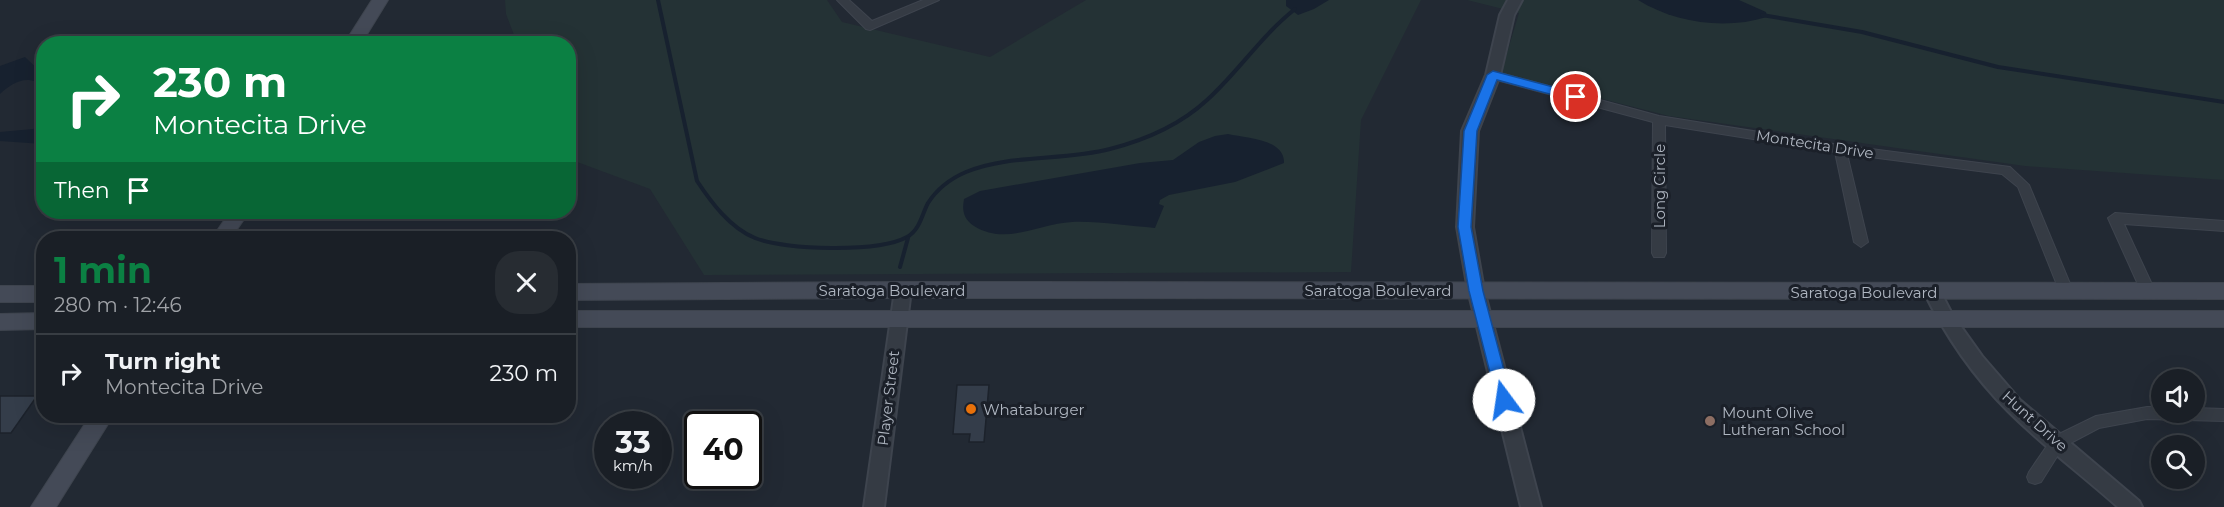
<!DOCTYPE html>
<meta charset="utf-8">
<style>
body{margin:0;font-family:Montserrat,sans-serif;background:#272c32;color:#f1f3f6;height:100vh;display:flex;flex-direction:column;font-size:22px;white-space:nowrap}
*{box-sizing:border-box;margin:0}
p{font-size:20px;color:#9fa2a7}
.icon{flex:none;width:33px;height:33px;fill:none;stroke:currentColor;stroke-width:2;stroke-linecap:round;stroke-linejoin:round}
.map{position:relative;flex:1;overflow:hidden}
.side{position:absolute;left:36px;top:231px;width:540px;height:192px;display:flex;flex-direction:column;background:#1a1f26;border-radius:24px;box-shadow:0 6px 24px #0002,0 0 0 2px #383d43}
.side>*{flex:none}
.guide{position:absolute;left:36px;top:36px;width:540px;height:183px;border-radius:24px;box-shadow:0 6px 24px #0002,0 0 0 2px #383d43;background:#0b8043;color:#fff;overflow:hidden}
.tools{position:absolute;left:2151px;top:369px;display:grid;gap:12px}
.tools a{display:grid;place-items:center;width:54px;height:54px;border-radius:50%;background:#1a1f26;box-shadow:0 6px 24px #0002,0 0 0 2px #383d43;font-size:30px}
.speed{position:absolute;left:594px;top:411px;display:flex;gap:12px;font-size:30px;font-weight:700;text-align:center}
.speed>*{display:grid;place-content:center;width:78px;height:78px;border-radius:50%;background:#1a1f26;box-shadow:0 6px 24px #0002,0 0 0 2px #383d43;line-height:1}
.speed small{font-size:15px;font-weight:400}
.speed .limit{border:3px solid #111;border-radius:9px;background:#fff;color:#111}
.pin{position:absolute;display:grid;place-items:center;width:51px;height:51px;color:#fff;margin:-26px;border:3px solid #fff;border-radius:50%;box-shadow:0 2px 6px #0007}
.me{position:absolute;width:66px;margin:-33px;rotate:346deg;stroke-linejoin:round;filter:drop-shadow(0 0 4px #0008)}
.turn{display:flex;align-items:center;gap:21px;height:126px;padding:0 18px;font-size:27px}
.turn .icon{width:78px;height:78px;stroke-width:2.5}
.turn b{display:block;font-size:42px;line-height:51px}
.then{display:flex;align-items:center;height:57px;padding:0 18px;background:#0003;gap:12px;font-size:22px}
.round{display:grid;place-items:center;flex:none;width:63px;height:63px;border-radius:24px;background:#272c32}
.summary{display:flex;align-items:center;justify-content:space-between;height:102px;padding:0 18px}
h1{font-size:36px;font-weight:700;line-height:45px;color:#0b8043}
ul{padding:0;list-style:none}
li{display:flex;align-items:center;gap:18px;height:78px;padding:0 18px;border-top:2px solid #383d43}
li div{flex:1}
li b{display:block;font-size:22px}
li em{font-style:normal}
.map>svg:first-child{display:block}
.green{fill:#243235}
.water{fill:#17212f}
.lines{fill:none;stroke-linecap:round;stroke-linejoin:round}
.stream{stroke:#17212f;stroke-width:4}
.building{fill:#343d4a;stroke:#1c222b;stroke-width:1.5}
.minor-casing{stroke:#3e444e;stroke-width:2}
.tertiary-casing{stroke:#3e444e;stroke-width:4}
.secondary-casing{stroke:#3e444e;stroke-width:2}
.minor{fill:#353b44;fill-rule:evenodd}
.tertiary{fill:#353b44;fill-rule:evenodd}
.secondary{fill:#444a57;fill-rule:evenodd}
.route{fill:#1a73e8;stroke:#114b97;stroke-width:1.5}
.food-dot{fill:#e8710a;stroke:#1b2029;stroke-width:2}
.education-dot{fill:#8d6e63;stroke:#1b2029;stroke-width:2}
.labels{text-anchor:middle;dominant-baseline:central;stroke-width:6;stroke-linejoin:round;paint-order:stroke}
.street-label{font-size:15px;fill:#afb6c1;stroke:#1b2029}
.poi-label{font-size:15px;fill:#afb6c1;stroke:#1b2029;text-anchor:start}
</style>
<div class="map">
<svg width="2224" height="507" viewBox="0 0 2224 507">
<rect width="100%" height="100%" fill="#222933"/>
<g class="green">
<path d="M505 0H827L842 22 990 57 1086 0H1421L1361 120 1351 272 704 275 650 189 569 159 568 44 517 43 506 14Z"/>
<path d="M1467 0H2224V180L2025 166 1669 116 1501 73 1519 13Z"/>
</g>
<g class="water">
<path d="M1286 0H1329L1314 9 1298 15 1286 6Z"/>
<path d="M1638 0H1739L1766 12 1767 17C1725 30 1675 23 1638 0Z"/>
<path d="M25 57 43 74V95L40 93 36 82C23 76 10 85 0 94V66Z"/>
<path d="M43 125V144L0 141V132L33 129Z"/>
<path d="M1228 134C1246 138 1285 139 1284 163L1235 182 1169 195 1160 200 1159 204 1164 206 1155 228C1128 226 1099 221 1072 222 1038 224 1006 246 974 226 963 219 962 210 964 199L980 191 1140 163 1173 160 1199 142 1215 136Z"/>
</g>
<g class="lines">
<g class="stream">
<path d="M658 0 697 181C711 202 730 228 755 238 785 250 878 253 907 237 920 230 922 214 928 203 937 189 952 178 966 172 1009 154 1064 161 1110 149 1145 140 1180 125 1207 100 1238 72 1261 36 1295 9"/>
<path d="M1762 15 1862 32 1998 67 2224 102"/>
<path d="M900 267 908 238"/>
</g>
</g>
<g class="building">
<path d="M957 385H989L984 442H969L970 434H953Z"/>
<path d="M0 396H37L11 433H0Z"/>
</g>
<g class="lines">
<defs>
<g id="minor">
<path d="M837 0H849L872 21 923 0H939L870 30 866 29Z"/>
<path d="M1493 71 1659 116 1840 145 2010 167 2029 185 2073 291 2071 295H2061L2018 187 2002 174 1847 154 1868 242 1861 247 1854 242 1835 152 1665 125 1666 253 1664 257H1654L1652 253 1653 122 1489 78 1487 75 1489 72Z"/>
<path d="M2115 213 2224 221V231L2124 224 2155 291 2153 295H2143L2141 291 2108 218Z"/>
<path d="M2147 407H2162V412H2194V408L2224 409V421L2147 419 2099 428 2063 447 2041 482 2035 484 2029 482 2027 477 2029 472 2053 437 2096 416Z"/>
</g>
<g id="tertiary">
<path d="M1508 0H1522L1514 15 1500 75 1478 131 1473 227 1484 290 1541 507H1521L1468 290 1457 227 1462 131 1486 75 1500 15Z"/>
<path d="M903 283 909 285 911 290 884 507H864L895 290 897 285Z"/>
<path d="M1932 285 1938 287 1952 314 1982 356 2020 400 2139 501 2142 507H2118C2082 475 2042 445 2008 411 1974 377 1945 335 1924 292L1926 287Z"/>
</g>
<g id="secondary">
<path d="M372 0H388L361 44H344Z"/>
<path d="M230 212H249L231 238H212Z"/>
<path d="M903 282 2224 283V299L903 298 568 300V284Z"/>
<rect x="0" y="286" width="44" height="16"/>
<rect x="568" y="311" width="1656" height="16"/>
<path d="M44 313V329L0 330V314Z"/>
<path d="M90 416H113L56 507H31Z"/>
</g>
</defs>
<use href="#minor" class="minor-casing"/>
<use href="#tertiary" class="tertiary-casing"/>
<use href="#secondary" class="secondary-casing"/>
<use href="#minor" class="minor"/>
<use href="#tertiary" class="tertiary"/>
<use href="#secondary" class="secondary"/>
</g>
<path class="route" d="M1493 71 1580 94 1582 97 1576 101 1497 80 1477 131 1471 227 1483 291 1512 400 1509 404 1504 406 1499 404 1497 400 1469 291 1458 227 1464 131 1487 75Z"/>
<circle class="food-dot" cx="971" cy="409" r="6"/>
<circle class="education-dot" cx="1710" cy="421" r="6"/>
<g class="labels">
<g class="street-label">
<text transform="translate(1815 144) rotate(9)">Montecita Drive</text>
<text transform="translate(1659 186) rotate(-90)">Long Circle</text>
<text x="892" y="290">Saratoga Boulevard</text>
<text x="1378" y="290">Saratoga Boulevard</text>
<text x="1864" y="292">Saratoga Boulevard</text>
<text transform="translate(888 398) rotate(-83)">Player Street</text>
<text transform="translate(2035 421) rotate(42)">Hunt Drive</text>
</g>
<g class="poi-label">
<text x="983" y="409">Whataburger</text>
<text x="1722" y="412">Mount Olive<tspan x="1722" dy="17">Lutheran School</tspan></text>
</g>
</g>
</svg>
<div class="tools">
<a><svg class="icon" aria-label="sound" viewBox="0 0 24 24"><path d="M4 9h4l5-4v14l-5-4H4zM17 9q2 3 0 6"/></svg></a>
<a><svg class="icon" aria-label="search" viewBox="0 0 24 24"><circle cx="10" cy="10" r="6"/><path d="M15 15l6 6"/></svg></a>
</div>
<div class="speed"><div>33<small>km/h</small></div><div class="limit">40</div></div>
<div class="pin" style="left:1576px;top:97px;background:#d93025"><svg class="icon" aria-label="arrive" viewBox="0 0 24 24"><path d="M6 21V4h12l-3 4 3 4H6"/></svg></div>
<svg class="me" style="left:1504px;top:400px" viewBox="-20 -20 40 40"><circle r="19" fill="#fff"/><path d="M0-13L10 11 0 6-10 11z" fill="#1a73e8"/></svg>
<div class="guide">
<div class="turn"><svg class="icon" aria-label="right" viewBox="0 0 24 24"><path d="M7 20v-9h11M14 6l5 5-5 5"/></svg><div><b>230 m</b>Montecita Drive</div></div>
<div class="then">Then<svg class="icon" aria-label="arrive" viewBox="0 0 24 24"><path d="M6 21V4h12l-3 4 3 4H6"/></svg></div>
</div>
<section class="side">
<div class="summary"><div><h1>1 min</h1><p>280 m · 12:46</p></div><a class="round"><svg class="icon" aria-label="close" viewBox="0 0 24 24"><path d="M6 6l12 12M18 6L6 18"/></svg></a></div>
<ul>
<li><svg class="icon" aria-label="right" viewBox="0 0 24 24"><path d="M7 20v-9h11M14 6l5 5-5 5"/></svg><div><b>Turn right</b><p>Montecita Drive</p></div><em>230 m</em></li>
</ul>
</section>
</div>
